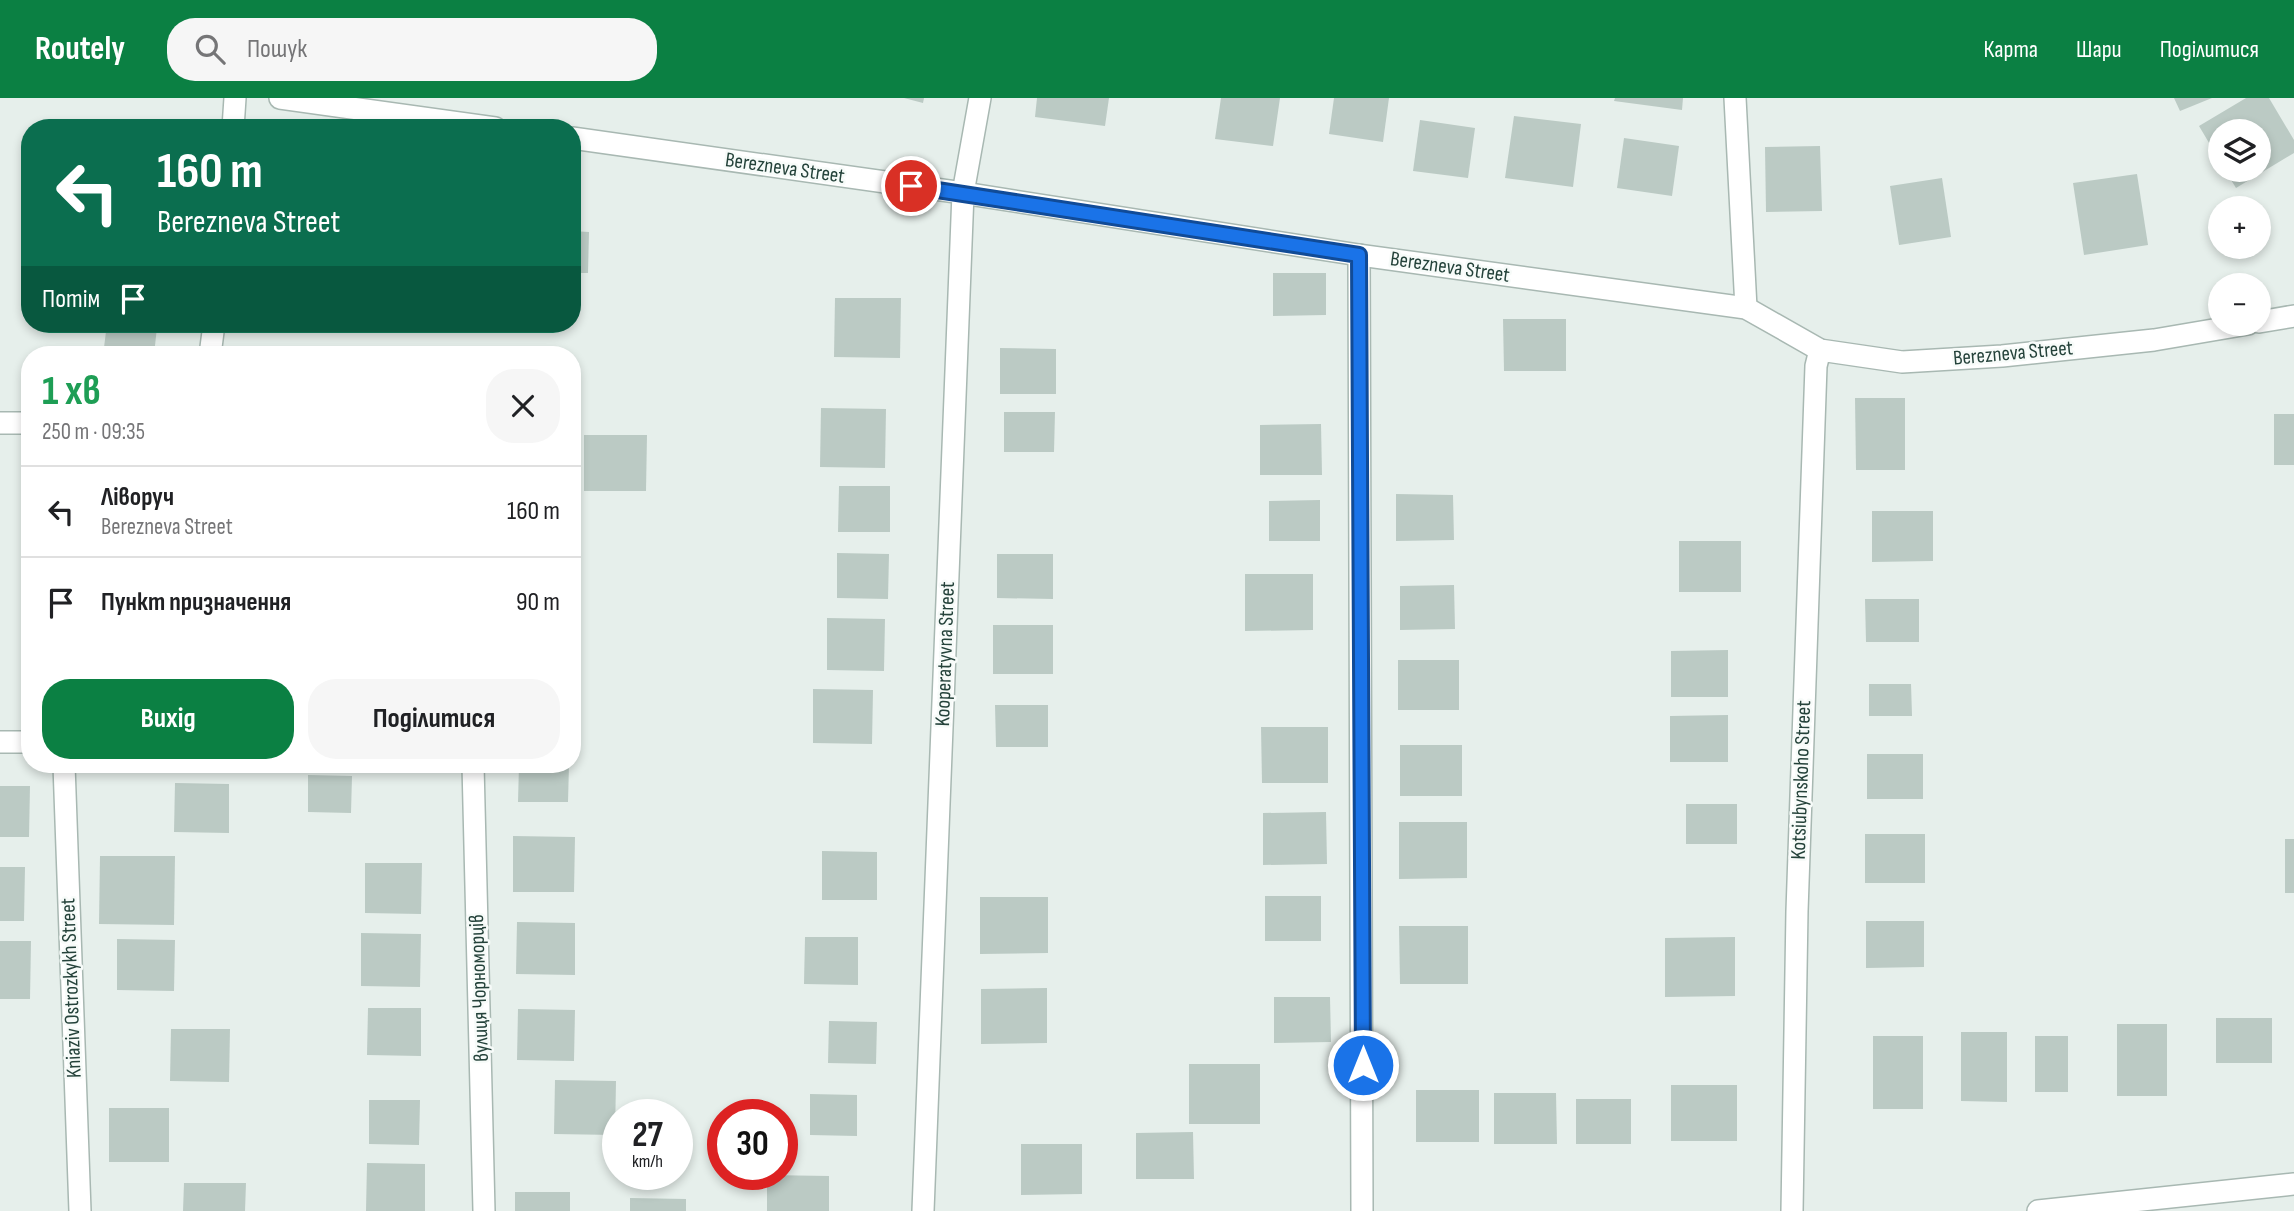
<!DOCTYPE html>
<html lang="uk">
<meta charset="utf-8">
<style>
body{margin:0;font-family:"Sofia Sans Condensed",sans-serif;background:#f6f6f6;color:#202124;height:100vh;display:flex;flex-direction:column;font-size:26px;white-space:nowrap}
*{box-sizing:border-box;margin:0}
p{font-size:23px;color:#757577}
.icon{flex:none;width:38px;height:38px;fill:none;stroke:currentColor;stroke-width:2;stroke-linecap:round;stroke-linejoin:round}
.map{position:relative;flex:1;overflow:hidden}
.panel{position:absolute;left:21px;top:248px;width:560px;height:427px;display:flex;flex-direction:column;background:#fff;border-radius:28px;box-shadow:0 4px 10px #0003}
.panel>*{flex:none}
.banner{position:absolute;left:21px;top:21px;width:560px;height:214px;border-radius:28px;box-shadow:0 4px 10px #0003;background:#0b6e4f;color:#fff;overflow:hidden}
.buttons{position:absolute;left:2208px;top:21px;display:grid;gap:14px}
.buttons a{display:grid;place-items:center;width:63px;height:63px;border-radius:50%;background:#fff;box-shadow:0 4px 10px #0003;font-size:35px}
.speed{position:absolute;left:602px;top:1001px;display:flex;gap:14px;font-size:35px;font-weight:700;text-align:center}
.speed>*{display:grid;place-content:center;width:91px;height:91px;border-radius:50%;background:#fff;box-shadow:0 4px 10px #0003;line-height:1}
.speed small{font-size:18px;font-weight:400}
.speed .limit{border:10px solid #d22;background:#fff;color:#111}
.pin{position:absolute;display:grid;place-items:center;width:60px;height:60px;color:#fff;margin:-30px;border:4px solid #fff;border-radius:50%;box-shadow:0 2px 7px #0007}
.me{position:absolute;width:77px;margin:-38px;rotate:0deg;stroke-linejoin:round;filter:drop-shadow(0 0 5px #0008)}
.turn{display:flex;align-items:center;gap:24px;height:147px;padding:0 21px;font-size:32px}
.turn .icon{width:91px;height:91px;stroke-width:2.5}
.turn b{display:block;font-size:49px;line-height:60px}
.then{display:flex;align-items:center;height:66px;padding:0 21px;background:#0003;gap:14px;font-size:26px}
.round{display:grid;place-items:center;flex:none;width:74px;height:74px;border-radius:28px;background:#f6f6f6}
.summary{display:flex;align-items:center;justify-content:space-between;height:119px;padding:0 21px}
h1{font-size:42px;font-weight:700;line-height:52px;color:#1e9e55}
.button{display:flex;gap:14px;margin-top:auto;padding:14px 21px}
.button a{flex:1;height:80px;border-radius:28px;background:#0b8043;color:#fff;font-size:28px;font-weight:700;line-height:80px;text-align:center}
.button a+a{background:#f6f6f6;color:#202124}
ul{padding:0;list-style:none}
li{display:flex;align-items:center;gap:21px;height:91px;padding:0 21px;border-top:2px solid #e0e0e0}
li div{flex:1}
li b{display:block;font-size:26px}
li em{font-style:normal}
header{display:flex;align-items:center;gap:42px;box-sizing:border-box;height:98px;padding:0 35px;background:#0b8043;color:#fff}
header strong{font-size:33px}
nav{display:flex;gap:38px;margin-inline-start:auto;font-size:24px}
.search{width:490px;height:63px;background:#f6f6f6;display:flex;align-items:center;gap:18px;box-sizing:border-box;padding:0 24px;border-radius:28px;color:#757577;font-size:26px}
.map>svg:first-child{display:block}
.building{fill:#bbcac4}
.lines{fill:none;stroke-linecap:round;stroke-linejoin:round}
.minor-casing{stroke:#a8b8b2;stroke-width:24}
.minor{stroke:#fff;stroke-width:21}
.route-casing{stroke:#114b97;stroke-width:18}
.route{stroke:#1a73e8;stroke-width:12}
.labels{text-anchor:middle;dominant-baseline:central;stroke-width:5;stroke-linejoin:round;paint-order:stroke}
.street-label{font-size:21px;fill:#24423a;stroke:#f7fbf9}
</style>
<header>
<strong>Routely</strong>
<div class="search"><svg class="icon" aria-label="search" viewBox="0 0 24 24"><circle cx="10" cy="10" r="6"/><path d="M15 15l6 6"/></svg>Пошук</div>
<nav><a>Карта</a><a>Шари</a><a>Поділитися</a></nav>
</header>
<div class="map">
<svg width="2294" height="1113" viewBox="0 0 2294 1113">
<rect width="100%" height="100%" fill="#e6efeb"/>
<g class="building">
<path d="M904 0H924L923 5Z"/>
<path d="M1037 0H1109L1105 28 1035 19Z"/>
<path d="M1221 0H1280L1273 48 1215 41Z"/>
<path d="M1334 0H1389L1383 44 1329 36Z"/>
<path d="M1615 0H1683L1682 12 1614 3Z"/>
<path d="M2174 0H2212L2180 13Z"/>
<path d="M2246 0H2269L2294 42V55L2236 90 2225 72H2259V33H2221V65L2199 28Z"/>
<path d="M1514 18 1581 26 1573 89 1505 80Z"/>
<path d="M1420 22 1475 30 1468 80 1413 73Z"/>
<path d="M1624 40 1679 48 1672 98 1617 90Z"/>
<path d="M1820 48 1822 113 1766 114 1765 49Z"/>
<path d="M2137 76 2148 147 2084 157 2073 85Z"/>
<path d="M1942 80 1951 139 1899 147 1890 88Z"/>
<path d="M572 133 589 134 588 175H572Z"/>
<path d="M1273 175H1326V217L1273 218Z"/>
<path d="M835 200H901L900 260 834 259Z"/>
<path d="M1503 221H1566V273H1504Z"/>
<path d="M107 226H132L157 229 154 257H103Z"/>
<path d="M1000 250 1056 251V296H1000Z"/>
<path d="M1855 300H1905V372H1856Z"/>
<path d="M821 310 886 311 885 370 820 369Z"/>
<path d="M1004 314H1055L1054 354H1004Z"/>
<rect x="2274" y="316" width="20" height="51"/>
<path d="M1321 326 1322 377H1260V327Z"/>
<path d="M584 337H647L646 393H584Z"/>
<path d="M839 388H890V434H838Z"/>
<path d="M1396 396 1453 397 1454 442 1396 443Z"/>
<path d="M1320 402V443H1269V403Z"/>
<path d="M1872 413H1933V463L1872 464Z"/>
<rect x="1679" y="443" width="62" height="51"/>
<path d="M837 455 889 456 888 501 837 500Z"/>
<path d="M997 456H1053V501L997 500Z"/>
<path d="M1245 476H1313V532L1245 533Z"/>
<path d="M1454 487 1455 531 1400 532V488Z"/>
<path d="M1865 501H1919V544H1866Z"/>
<path d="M827 520 885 521 884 573 827 572Z"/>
<rect x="993" y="527" width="60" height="49"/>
<path d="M28 541H30V587L22 586Z"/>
<path d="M1728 552V599H1671V553Z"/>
<rect x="1398" y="562" width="61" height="50"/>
<path d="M1869 586H1911L1912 618H1869Z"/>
<path d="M813 591 873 592 872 646 813 645Z"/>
<path d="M995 607H1048V649H996Z"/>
<path d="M1728 617V664H1670V618Z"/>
<path d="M1261 629H1328V685H1262Z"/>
<rect x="1400" y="647" width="62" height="51"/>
<rect x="1867" y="656" width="56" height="45"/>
<path d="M519 667H569L568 704H518Z"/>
<path d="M308 677 352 678 351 715 308 714Z"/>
<path d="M175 685 229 686V735L174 734Z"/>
<path d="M0 688H30L29 739H0Z"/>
<rect x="1686" y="706" width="51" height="40"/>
<path d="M1326 714 1327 766 1263 767V715Z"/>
<path d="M1399 724H1467V780L1399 781Z"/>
<rect x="1865" y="736" width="60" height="49"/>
<path d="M513 738 575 739 574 794H513Z"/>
<rect x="2285" y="741" width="9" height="54"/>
<path d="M822 753 877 754V802H822Z"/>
<path d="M100 758H175L174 827 99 826Z"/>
<path d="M365 765H422L421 816 365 815Z"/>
<path d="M0 769H25L24 823H0Z"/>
<rect x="1265" y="798" width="56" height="45"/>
<path d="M980 799H1048V855L980 856Z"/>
<path d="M1866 823H1924V869L1866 870Z"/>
<path d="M517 824 575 825V877L516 876Z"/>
<path d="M1399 828H1468V886H1400Z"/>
<path d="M361 835 421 836 420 889 361 888Z"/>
<path d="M805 839H858V887L804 886Z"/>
<path d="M1735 839V898L1665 899V840Z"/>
<path d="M117 841 175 842 174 893 117 892Z"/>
<path d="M0 843H31L30 901H0Z"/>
<path d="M1047 890V945L981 946V891Z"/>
<path d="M1274 899H1330L1331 944 1274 945Z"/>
<path d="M368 910H421V958L367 957Z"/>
<path d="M518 911 575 912 574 963 517 962Z"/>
<rect x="2216" y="920" width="56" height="45"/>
<path d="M829 923 877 924 876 966 828 965Z"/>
<rect x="2117" y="926" width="50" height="72"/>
<path d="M171 931H230L229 984 170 983Z"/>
<path d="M1961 934H2007V1004L1961 1003Z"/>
<rect x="1873" y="938" width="50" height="73"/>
<rect x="2035" y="938" width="33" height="56"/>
<rect x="1189" y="966" width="71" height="60"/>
<path d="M555 982 616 983 615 1037 554 1036Z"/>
<rect x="1671" y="987" width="66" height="56"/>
<rect x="1416" y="992" width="63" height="52"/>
<path d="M1494 995H1556L1557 1046H1494Z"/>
<path d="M810 996 857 997V1038L810 1037Z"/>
<rect x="1576" y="1001" width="55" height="45"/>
<path d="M369 1002H420L419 1047 369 1046Z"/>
<rect x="109" y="1010" width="60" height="54"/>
<path d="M1193 1034 1194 1081H1136V1035Z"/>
<path d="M1021 1046H1082V1096L1021 1097Z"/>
<path d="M367 1065 425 1066V1113H366Z"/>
<path d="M767 1077 829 1078V1113H767Z"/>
<path d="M184 1085H246L245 1113H183Z"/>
<rect x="515" y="1094" width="55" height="19"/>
<path d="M630 1100 686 1101V1113H630Z"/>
</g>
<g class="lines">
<defs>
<g id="minor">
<path d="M280 0 495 30"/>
<path d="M1735 0 1746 210"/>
<path d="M233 30 235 0"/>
<path d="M572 40 963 95 1359 157 1746 210 1820 252 1902 264 2002 258 2154 242 2248 226"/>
<path d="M1359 157 1362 1113"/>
<path d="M2259 224 2294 218"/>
<path d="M210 257 214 226"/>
<path d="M0 325H30"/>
<path d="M0 644H30"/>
<path d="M64 667 80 1113"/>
<path d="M473 667 484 1113"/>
<path d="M923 1113 963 95 980 0"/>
<path d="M1792 1113 1797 813 1816 268 1820 252"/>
<path d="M2038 1113 2294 1086"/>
</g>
</defs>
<use href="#minor" class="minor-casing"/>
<use href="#minor" class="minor"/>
</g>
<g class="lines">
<defs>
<path id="route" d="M911 88 1359 157 1363 967"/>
</defs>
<use href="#route" class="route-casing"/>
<use href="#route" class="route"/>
</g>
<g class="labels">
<g class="street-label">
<text transform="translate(785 70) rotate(8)">Berezneva Street</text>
<text transform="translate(1450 169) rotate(8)">Berezneva Street</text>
<text transform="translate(2013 255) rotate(-5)">Berezneva Street</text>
<text transform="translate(945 556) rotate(-88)">Kooperatyvna Street</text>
<text transform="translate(1801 682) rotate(-88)">Kotsiubynskoho Street</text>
<text transform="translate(71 890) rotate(-92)">Kniaziv Ostrozkykh Street</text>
<text transform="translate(479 890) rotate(-92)">вулиця Чорноморців</text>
</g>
</g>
</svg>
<div class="buttons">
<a><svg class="icon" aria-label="layers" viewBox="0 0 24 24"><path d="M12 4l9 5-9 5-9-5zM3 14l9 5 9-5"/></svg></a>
<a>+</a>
<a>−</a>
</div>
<div class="speed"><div>27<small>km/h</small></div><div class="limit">30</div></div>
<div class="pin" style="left:911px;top:88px;background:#d93025"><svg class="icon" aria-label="arrive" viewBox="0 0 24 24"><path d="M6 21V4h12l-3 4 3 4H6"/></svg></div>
<svg class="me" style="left:1363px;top:967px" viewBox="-20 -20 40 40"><circle r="17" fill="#1a73e8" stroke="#fff" stroke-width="3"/><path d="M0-11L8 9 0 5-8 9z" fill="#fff"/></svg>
<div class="banner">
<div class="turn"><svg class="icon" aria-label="left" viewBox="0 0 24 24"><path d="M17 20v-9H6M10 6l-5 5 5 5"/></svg><div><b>160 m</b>Berezneva Street</div></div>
<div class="then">Потім<svg class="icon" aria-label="arrive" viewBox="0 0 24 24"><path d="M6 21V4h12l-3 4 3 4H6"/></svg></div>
</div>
<section class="panel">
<div class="summary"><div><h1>1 хв</h1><p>250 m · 09:35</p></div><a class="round"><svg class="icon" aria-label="close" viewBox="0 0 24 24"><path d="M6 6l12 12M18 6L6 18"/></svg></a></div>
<ul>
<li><svg class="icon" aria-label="left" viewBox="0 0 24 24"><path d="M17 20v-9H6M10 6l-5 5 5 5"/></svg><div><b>Ліворуч</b><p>Berezneva Street</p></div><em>160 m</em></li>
<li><svg class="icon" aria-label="arrive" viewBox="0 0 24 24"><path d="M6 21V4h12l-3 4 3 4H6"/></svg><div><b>Пункт призначення</b></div><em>90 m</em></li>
</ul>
<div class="button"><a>Вихід</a><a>Поділитися</a></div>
</section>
</div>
